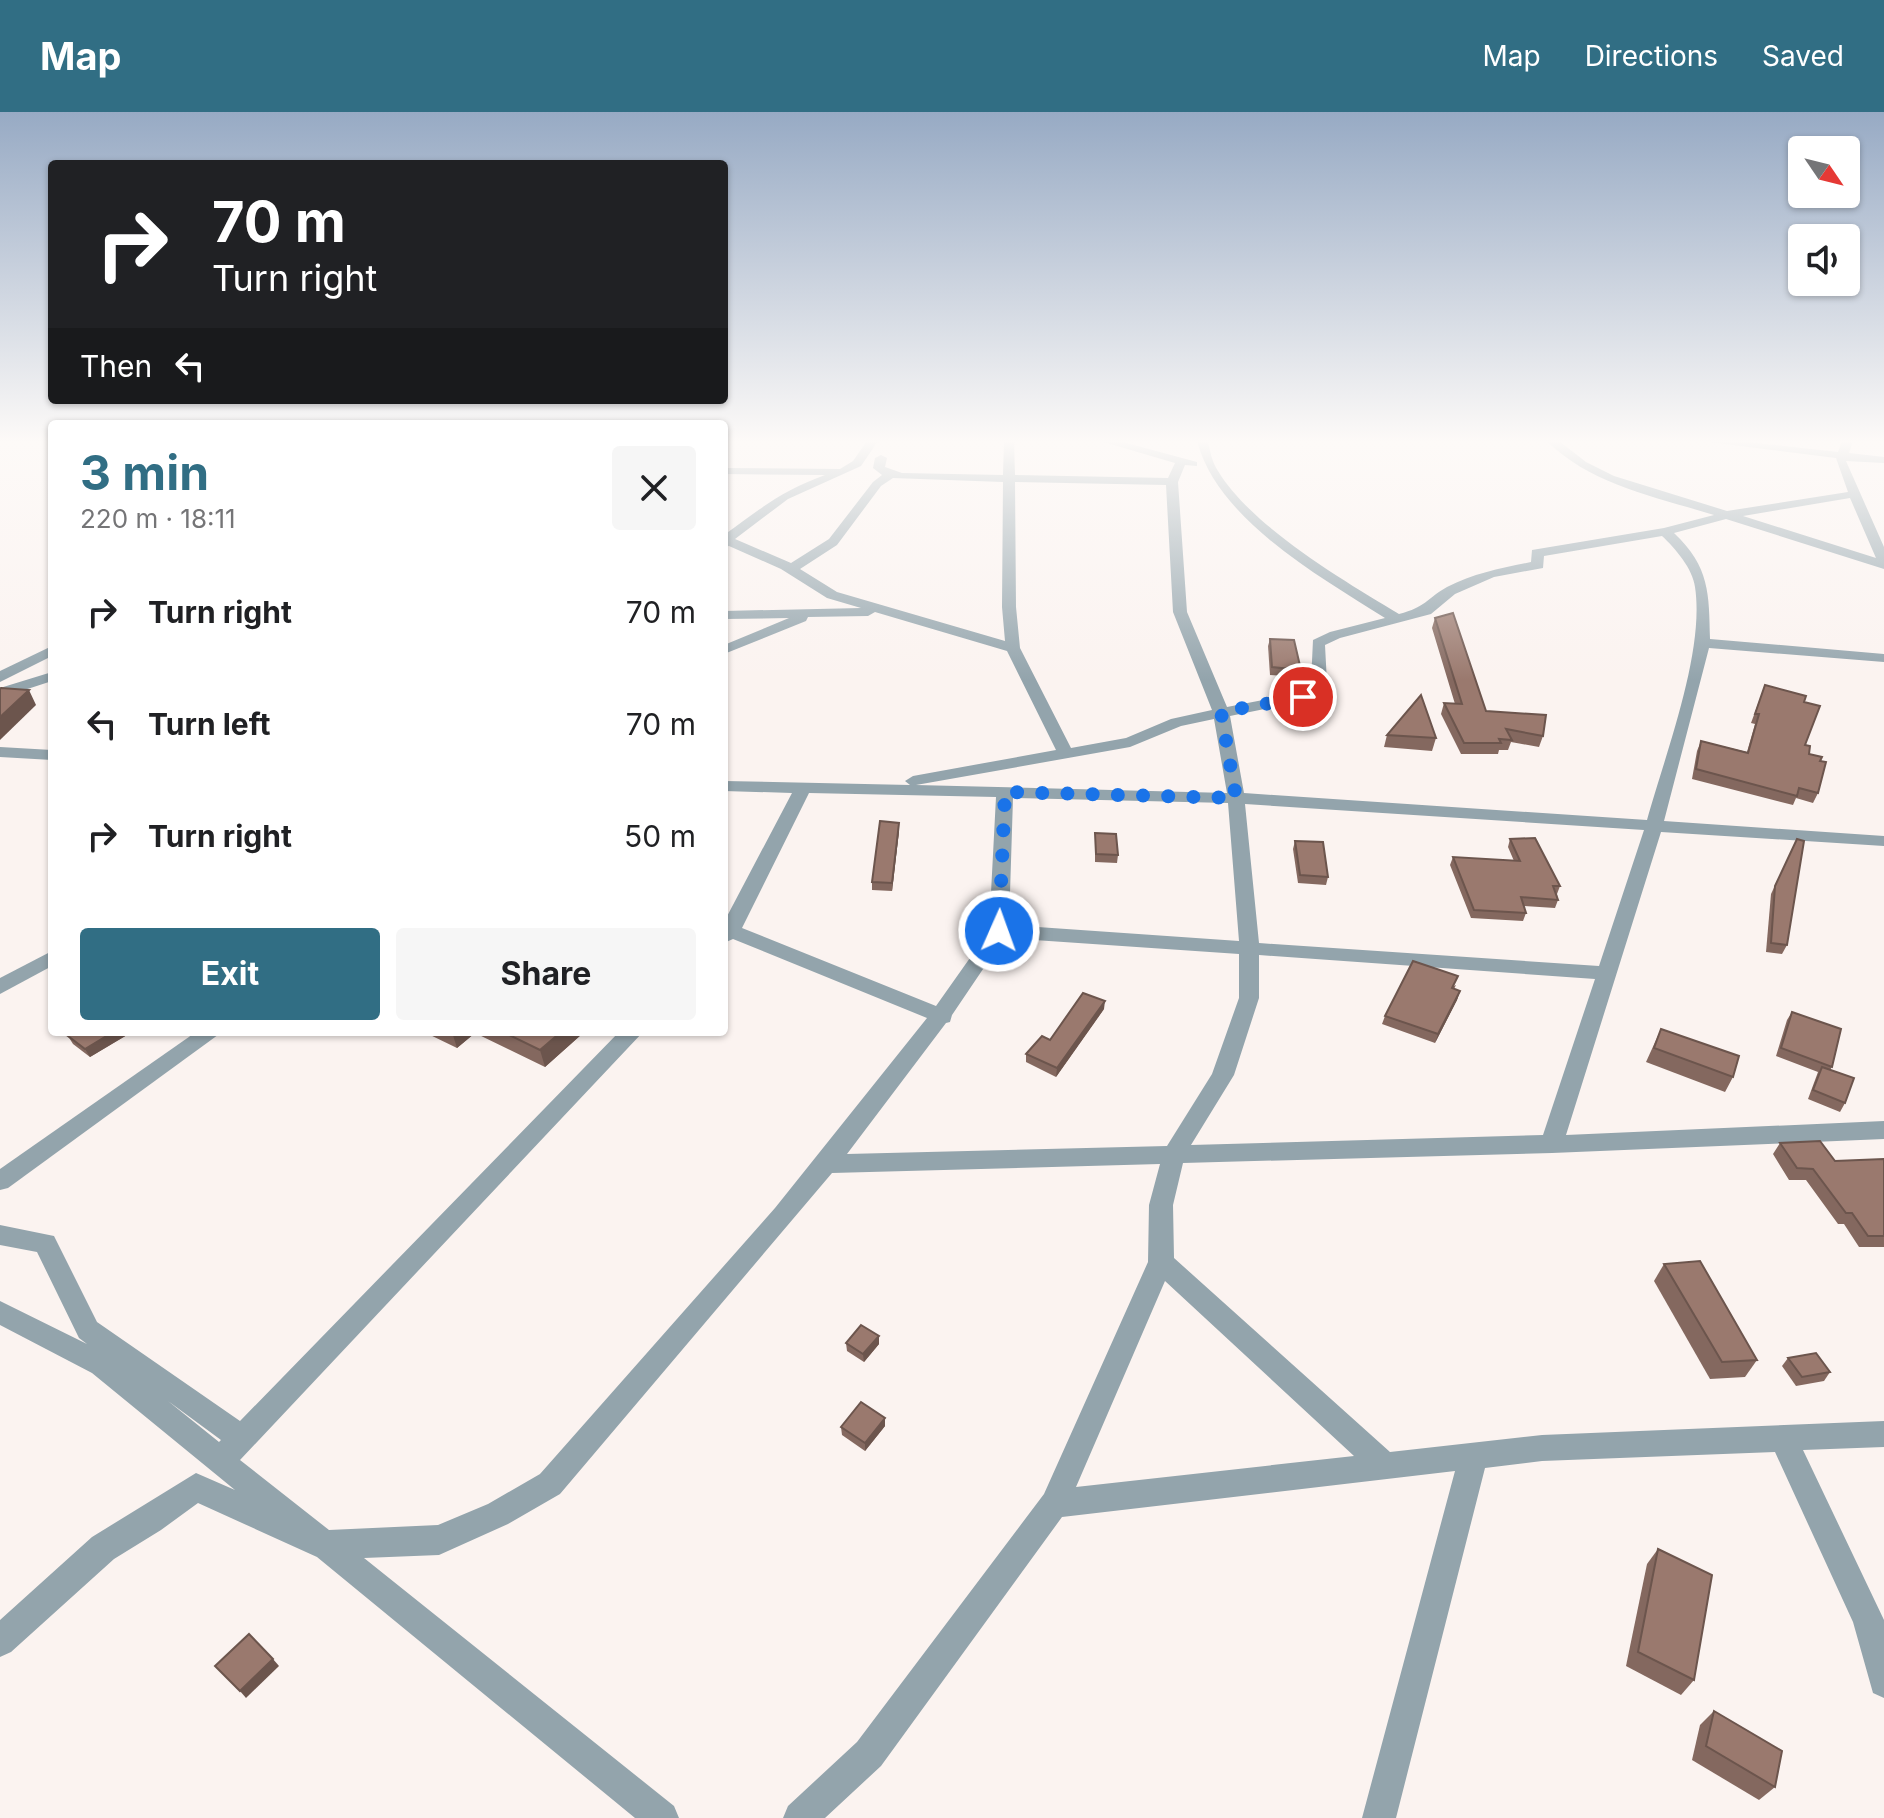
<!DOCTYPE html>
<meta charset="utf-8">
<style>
body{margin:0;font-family:Inter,sans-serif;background:#f6f6f6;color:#202124;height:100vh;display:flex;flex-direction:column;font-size:30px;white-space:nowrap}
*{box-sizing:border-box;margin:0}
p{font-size:26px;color:#757577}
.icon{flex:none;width:44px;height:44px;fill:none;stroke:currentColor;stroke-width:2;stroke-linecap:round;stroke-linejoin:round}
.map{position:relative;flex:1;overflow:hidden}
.panel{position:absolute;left:48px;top:308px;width:680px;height:616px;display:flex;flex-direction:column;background:#fff;border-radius:8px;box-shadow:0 2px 6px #0004}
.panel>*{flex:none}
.hud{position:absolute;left:48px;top:48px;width:680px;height:244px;border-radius:8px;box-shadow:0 2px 6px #0004;background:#202124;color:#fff;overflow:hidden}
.needle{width:52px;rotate:125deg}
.buttons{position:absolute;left:1788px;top:24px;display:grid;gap:16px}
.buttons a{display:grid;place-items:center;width:72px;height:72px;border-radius:8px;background:#fff;box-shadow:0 2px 6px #0004;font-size:40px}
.pin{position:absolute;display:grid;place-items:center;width:68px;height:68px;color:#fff;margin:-34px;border:4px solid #fff;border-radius:50%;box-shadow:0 2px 8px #0007}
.me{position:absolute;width:88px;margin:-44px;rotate:2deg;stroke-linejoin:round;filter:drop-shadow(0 0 6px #0008)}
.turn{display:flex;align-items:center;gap:28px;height:168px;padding:0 32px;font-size:36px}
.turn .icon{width:104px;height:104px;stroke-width:2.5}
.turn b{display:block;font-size:56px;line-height:68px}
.then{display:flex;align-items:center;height:76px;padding:0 32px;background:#0003;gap:16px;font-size:30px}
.round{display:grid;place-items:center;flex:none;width:84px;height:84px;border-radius:8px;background:#f6f6f6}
.summary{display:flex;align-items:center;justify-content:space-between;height:136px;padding:0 32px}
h1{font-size:48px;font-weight:700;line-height:60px;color:#316e84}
.cta{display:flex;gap:16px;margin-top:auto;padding:16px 32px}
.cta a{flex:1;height:92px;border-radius:8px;background:#316e84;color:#fff;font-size:32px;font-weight:700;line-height:92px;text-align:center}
.cta a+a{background:#f6f6f6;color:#202124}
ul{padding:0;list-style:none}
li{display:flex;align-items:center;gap:24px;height:112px;padding:0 32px}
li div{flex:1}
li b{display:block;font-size:30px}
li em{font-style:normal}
header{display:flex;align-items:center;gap:48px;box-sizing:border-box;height:112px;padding:0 40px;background:#316e84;color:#fff}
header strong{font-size:38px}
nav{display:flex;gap:44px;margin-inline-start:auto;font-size:28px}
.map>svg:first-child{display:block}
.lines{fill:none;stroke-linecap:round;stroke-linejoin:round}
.minor{fill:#93a4ac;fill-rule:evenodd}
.wall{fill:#84685f}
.shaded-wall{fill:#6c554d}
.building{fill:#9a796e;stroke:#6c554d;stroke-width:2}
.route{stroke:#1a73e8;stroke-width:14;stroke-dasharray:0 25.2}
</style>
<header>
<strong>Map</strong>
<nav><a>Map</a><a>Directions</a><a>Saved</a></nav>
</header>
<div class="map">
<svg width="1884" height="1706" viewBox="0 0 1884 1706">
<rect width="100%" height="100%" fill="#fbf3f0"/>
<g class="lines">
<g class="minor">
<path d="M867 329H878L861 354 788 387 735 427 791 451 829 427 873 370 882 363 873 356 875 346 881 343 887 346 885 355 902 361 1003 363 1004 329H1014L1015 363 1168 366 1175 351 1100 329H1119L1197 350V354L1185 353 1178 370 1187 500 1227 595 1298 581 1311 570 1313 528 1330 520 1385 506C1319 464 1218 408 1197 329H1208C1210 339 1212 350 1218 359 1252 415 1343 468 1399 502 1426 495 1426 487 1447 475 1474 461 1502 456 1531 450L1532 438 1664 416 1714 403C1656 385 1591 373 1547 329H1559L1586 350 1614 364 1727 399 1848 380 1836 346 1701 329H1739L1838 340 1842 329H1853L1849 341 1884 345V351L1846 349 1884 435V457L1726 407 1674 421C1710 455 1709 482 1710 527L1884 542V550L1709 536 1664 709 1884 724V734L1661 720 1566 1023 1884 1009V1027L1552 1041 1183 1051 1173 1093 1174 1146 1390 1340 1542 1323 1884 1309V1335L1803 1338 1884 1508V1586L1873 1581 1853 1510 1775 1340 1542 1349 1485 1356 1396 1706H1362L1455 1359 1062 1405 881 1654 825 1706H783L788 1694 857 1630 1044 1382 1148 1150 1149 1093 1160 1052 832 1061 560 1382 508 1412 439 1443 364 1446 674 1694 679 1706H635L317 1445 198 1391 161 1418 114 1447 11 1540 0 1545V1508L92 1425 196 1361 235 1378 92 1261 0 1213V1189L87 1232 79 1226 37 1140 0 1133V1113L54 1124 97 1210 240 1309 619 920H643L240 1348 329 1418 438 1413 488 1392 540 1362 775 1096 927 906 733 827 724 831V810L792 681 724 679V669L910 673 905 669 913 664 1056 638 1007 539 875 500 868 504 808 505 806 509 724 542V533L789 506 724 507V499L861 496 827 486 781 457 729 434 724 435V423C760 397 781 379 825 363L724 362V356L840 357 853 349ZM893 366 1003 370 1002 495 1005 529 837 480 800 457 837 433 881 374ZM1015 370 1166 373 1173 500 1212 598 1171 607 1126 626 1071 636 1020 536 1016 495ZM1850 386 1876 446 1743 404ZM1662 424C1675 436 1693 457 1695 475 1705 540 1665 643 1647 708L1244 681 1230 604 1308 588 1327 571 1325 533 1340 526 1431 502 1455 482 1494 465 1543 456 1544 444ZM1214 607 1227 681 916 673 1130 635 1181 614ZM809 681 996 685 989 819 936 894 742 816ZM1013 686 1228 691 1239 829 1009 813ZM1245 692 1644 718 1599 854 1259 831ZM1004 826 1239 842V886L1212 962 1167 1034 847 1042 946 911 950 910 952 903ZM1259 843 1595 867 1543 1023 1191 1033 1234 963 1259 886ZM1165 1169 1354 1344 1076 1375ZM168 1289 221 1328 219 1330Z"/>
<path d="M52 534V544L0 570V559Z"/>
<path d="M52 560V569L0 586V576Z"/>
<path d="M0 635 52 638V648L0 645Z"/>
<path d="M52 839V854L0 882V866Z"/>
<path d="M196 920H222L8 1076 0 1078V1057Z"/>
</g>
</g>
<g class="wall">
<path d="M1435 506 1486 599 1543 624 1539 635 1511 630 1508 638H1499L1498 642H1461L1441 602 1444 591 1455 592 1432 516Z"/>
<path d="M1270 527 1301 558 1299 565 1270 563 1268 534Z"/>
<path d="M1765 573 1804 590 1805 633 1809 642 1820 649 1818 681 1813 691 1796 686 1793 693 1692 667 1697 639 1701 629 1747 640 1755 612 1751 611Z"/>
<path d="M1387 623 1436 626 1432 639 1384 635Z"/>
<path d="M899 711V719L892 779 872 778V770Z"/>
<path d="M1095 721 1118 743 1117 751 1095 750Z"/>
<path d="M1510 727 1560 774 1557 782 1558 788 1555 796 1524 794 1526 801 1523 809 1471 806 1450 753 1453 745 1514 749 1508 735Z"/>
<path d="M1797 727 1787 833 1782 842 1766 840 1771 782Z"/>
<path d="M1295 729 1328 765 1326 773 1298 771 1293 737Z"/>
<path d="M1456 873 1454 877 1460 879 1457 888 1435 931 1382 912 1385 904Z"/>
<path d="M1104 897 1056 965 1026 950V942Z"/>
<path d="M1792 900 1832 955 1830 958 1845 991 1840 1000 1808 987 1818 960 1776 944 1787 908Z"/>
<path d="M1661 917 1733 965 1725 980 1646 950Z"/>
<path d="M74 920H132L90 945 73 932 68 924Z"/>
<path d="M424 920H581L582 922 545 955 475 921 457 936Z"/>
<path d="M1780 1031 1835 1049 1884 1047V1135H1859L1844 1112H1838L1806 1068H1789L1773 1042Z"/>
<path d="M1664 1152 1757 1248 1745 1265 1710 1267 1654 1169Z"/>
<path d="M879 1224V1232L864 1250 847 1239 846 1231Z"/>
<path d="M1788 1246 1830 1260 1824 1269 1796 1274 1782 1254Z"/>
<path d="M885 1314 865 1339 842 1323 841 1315Z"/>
<path d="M1658 1437 1694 1568 1681 1583 1626 1554 1647 1452Z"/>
<path d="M1714 1599 1775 1675 1759 1688 1692 1648 1700 1613Z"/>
</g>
<g class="shaded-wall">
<path d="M29 578 36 593 0 628V605Z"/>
<path d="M899 711V719L892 779V771Z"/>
<path d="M1460 879 1457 888 1435 931 1438 922Z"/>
<path d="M1105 889 1104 897 1056 965 1057 956Z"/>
<path d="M113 920H132L90 945 85 937Z"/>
<path d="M452 920H475V921L457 936Z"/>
<path d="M561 920H581L582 922 545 955 540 938Z"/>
<path d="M879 1224V1232L864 1250 863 1242Z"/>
<path d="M885 1306V1314L865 1339V1331Z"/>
<path d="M273 1547 279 1554 246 1586 240 1579Z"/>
</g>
<g class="building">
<path d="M1453 501 1486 599 1546 603 1543 624 1506 617 1512 628 1499 627 1501 631H1464L1444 591 1462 592 1435 506Z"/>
<path d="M1270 527 1294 528 1301 558 1272 555Z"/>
<path d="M1765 573 1806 584 1804 590 1820 594 1805 633 1810 634 1809 642 1822 645 1820 649 1826 650 1818 681 1799 676 1797 684 1696 657 1701 629 1748 641 1759 602H1755Z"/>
<path d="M1 576 29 578 0 605V577Z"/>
<path d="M1421 583 1436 626 1387 623Z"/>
<path d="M880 709 899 711 892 771 872 770Z"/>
<path d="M1095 721 1116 722 1118 743 1096 742Z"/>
<path d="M1535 726 1560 774H1553L1558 788 1521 785 1526 801 1474 798 1453 745 1520 749 1510 727Z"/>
<path d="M1797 727 1804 729 1787 833 1771 831 1775 774Z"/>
<path d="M1295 729 1323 730 1328 765 1300 763Z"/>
<path d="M1413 849 1458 864 1452 876 1460 879 1438 922 1385 904Z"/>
<path d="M1083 881 1105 889 1057 956 1026 942 1042 924 1050 928Z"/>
<path d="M1792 900 1841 917 1832 955 1781 936Z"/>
<path d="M1661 917 1739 944 1733 965 1654 936Z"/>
<path d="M74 920H113L85 937 68 924Z"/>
<path d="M503 920H561L540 938Z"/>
<path d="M1822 955 1854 966 1845 991 1813 978Z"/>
<path d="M1820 1029 1835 1049 1884 1047V1124H1868L1852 1101H1846L1813 1057 1797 1056 1780 1031Z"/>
<path d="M1700 1149 1757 1248 1722 1250 1664 1152Z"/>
<path d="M861 1213 879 1224 863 1242 846 1231Z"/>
<path d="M1816 1241 1830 1260 1802 1265 1788 1246Z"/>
<path d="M861 1290 885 1306 865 1331 841 1315Z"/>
<path d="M1658 1437 1712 1463 1694 1568 1638 1540Z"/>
<path d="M249 1522 273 1547 240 1579 215 1554Z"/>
<path d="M1714 1599 1782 1639 1775 1675 1706 1634Z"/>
</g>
<linearGradient id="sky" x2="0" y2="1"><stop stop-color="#97aac4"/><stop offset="0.58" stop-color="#fdfaf8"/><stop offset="1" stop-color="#fdfaf8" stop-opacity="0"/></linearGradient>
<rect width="1884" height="568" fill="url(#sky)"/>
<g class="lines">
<path class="route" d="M999 819 1005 680 1236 686 1221 600 1303 585"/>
</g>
</svg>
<div class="buttons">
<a><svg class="needle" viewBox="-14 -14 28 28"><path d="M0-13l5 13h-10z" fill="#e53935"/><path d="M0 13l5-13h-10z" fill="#757577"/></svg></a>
<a><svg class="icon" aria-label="sound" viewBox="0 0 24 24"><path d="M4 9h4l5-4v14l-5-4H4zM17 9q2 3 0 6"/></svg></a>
</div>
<div class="pin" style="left:1303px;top:585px;background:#d93025"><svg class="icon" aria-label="arrive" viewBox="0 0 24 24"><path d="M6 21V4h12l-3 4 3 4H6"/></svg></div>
<svg class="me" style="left:999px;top:819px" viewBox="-20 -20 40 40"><circle r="17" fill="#1a73e8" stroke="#fff" stroke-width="3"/><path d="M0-11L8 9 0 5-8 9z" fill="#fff"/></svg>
<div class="hud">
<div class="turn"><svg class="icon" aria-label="right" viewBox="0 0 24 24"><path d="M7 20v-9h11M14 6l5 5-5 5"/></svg><div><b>70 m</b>Turn right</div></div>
<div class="then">Then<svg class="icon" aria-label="left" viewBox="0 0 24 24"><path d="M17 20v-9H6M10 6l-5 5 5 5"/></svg></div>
</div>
<section class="panel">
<div class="summary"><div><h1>3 min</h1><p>220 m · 18:11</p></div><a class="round"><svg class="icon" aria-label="close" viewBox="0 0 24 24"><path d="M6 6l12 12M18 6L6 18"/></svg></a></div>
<ul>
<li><svg class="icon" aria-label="right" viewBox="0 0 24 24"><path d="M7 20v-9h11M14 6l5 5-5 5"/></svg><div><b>Turn right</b></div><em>70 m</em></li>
<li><svg class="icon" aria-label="left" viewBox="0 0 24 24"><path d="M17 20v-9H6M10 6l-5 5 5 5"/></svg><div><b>Turn left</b></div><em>70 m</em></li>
<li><svg class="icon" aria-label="right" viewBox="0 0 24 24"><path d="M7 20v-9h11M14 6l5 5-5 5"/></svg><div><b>Turn right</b></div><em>50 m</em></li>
</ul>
<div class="cta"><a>Exit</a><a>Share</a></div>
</section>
</div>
